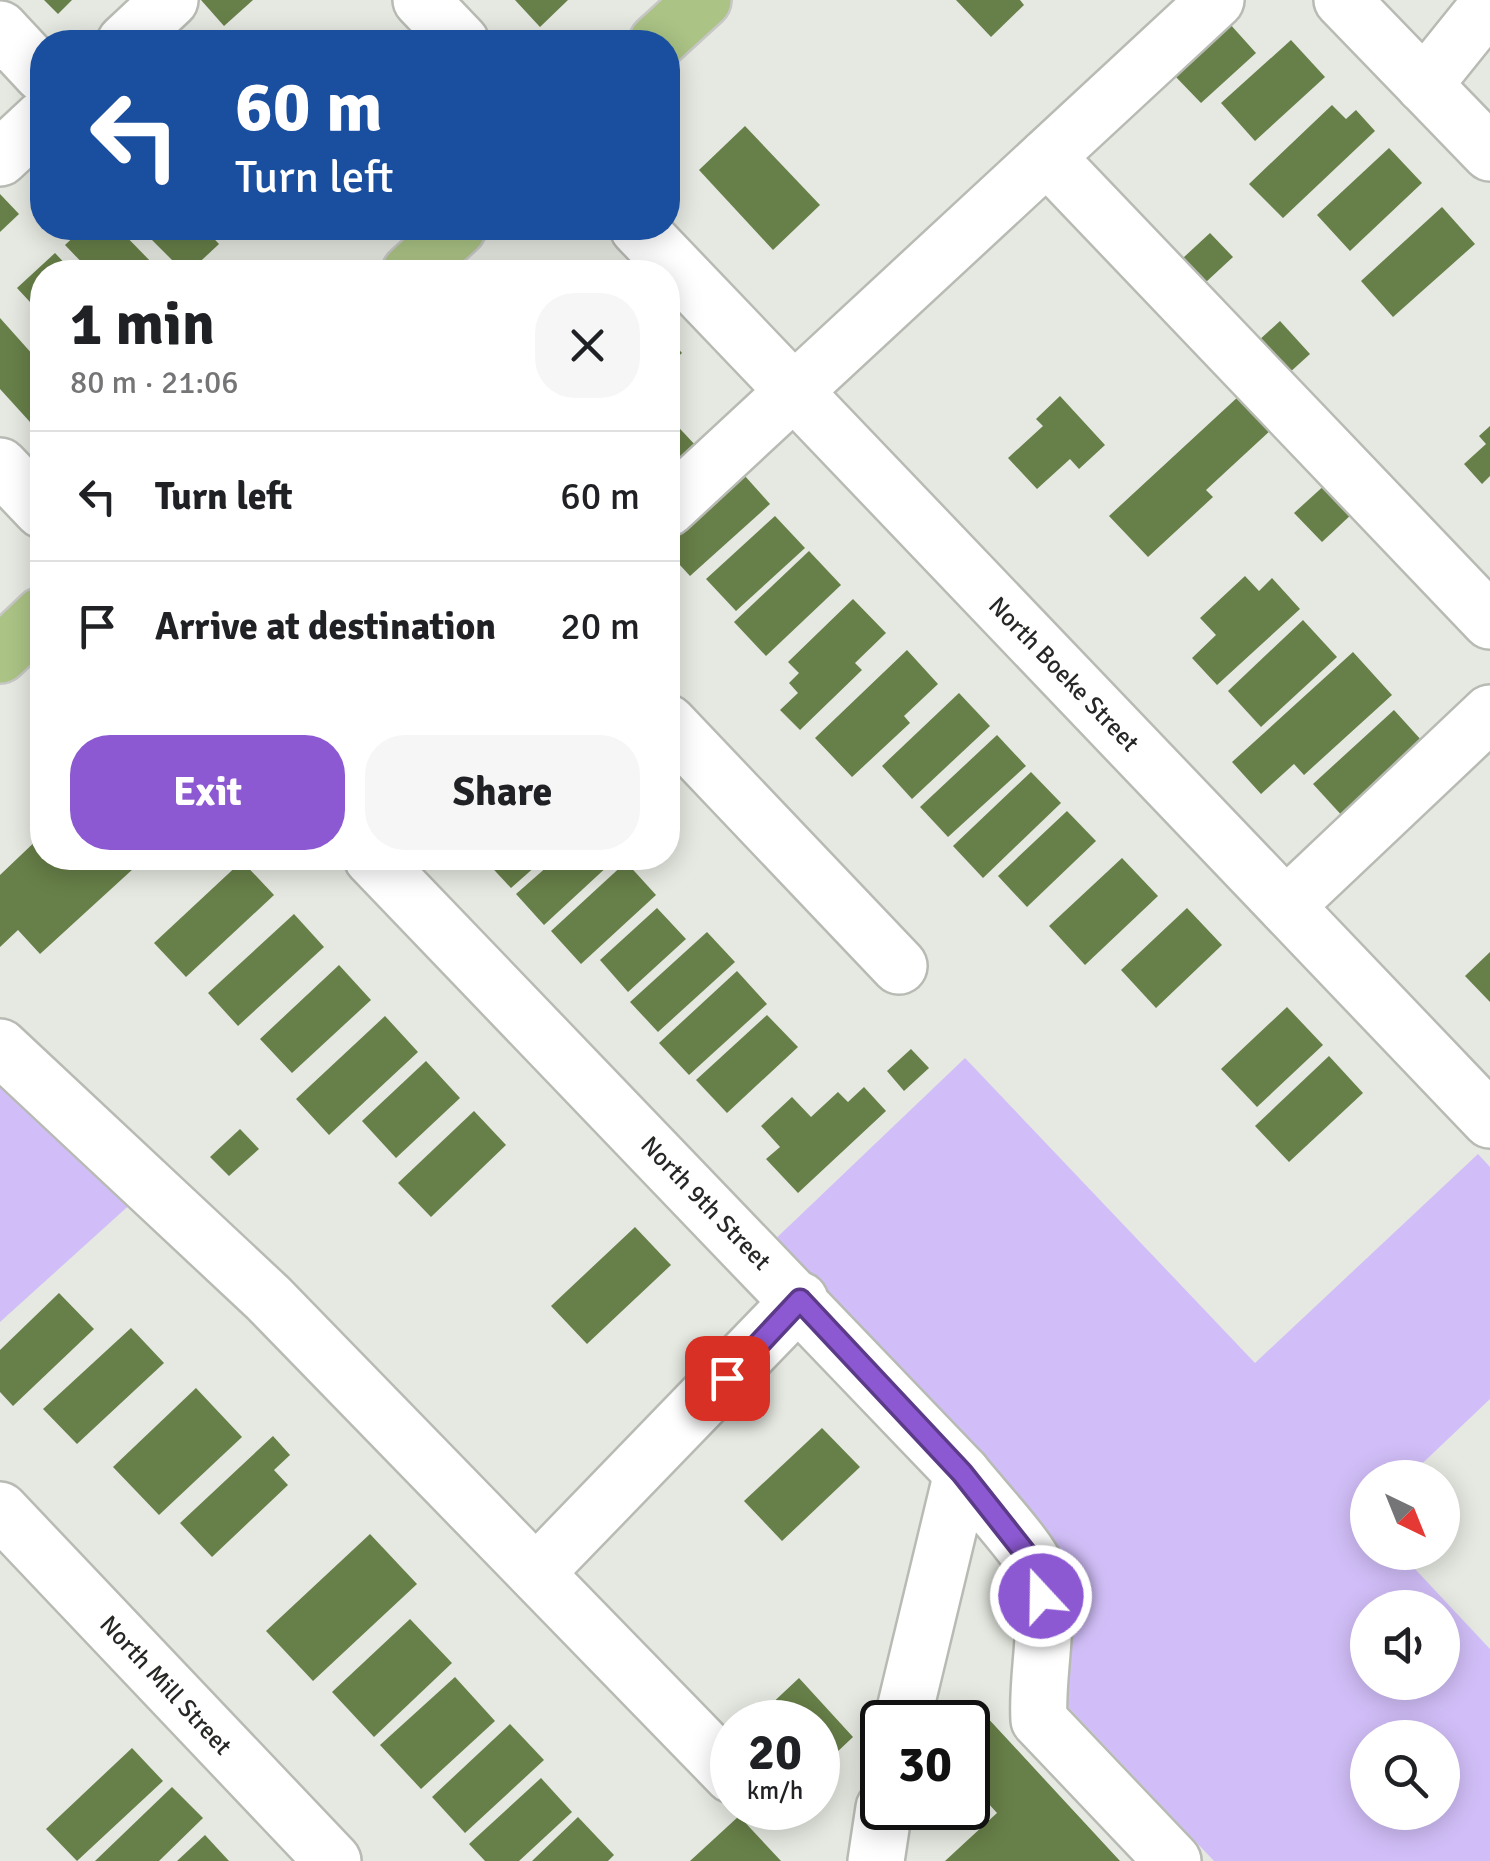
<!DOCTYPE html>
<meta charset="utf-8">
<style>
body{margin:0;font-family:Signika,sans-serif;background:#f6f6f6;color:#202124;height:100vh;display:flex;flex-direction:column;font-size:38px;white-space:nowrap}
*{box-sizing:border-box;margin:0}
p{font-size:32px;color:#757577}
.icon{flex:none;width:55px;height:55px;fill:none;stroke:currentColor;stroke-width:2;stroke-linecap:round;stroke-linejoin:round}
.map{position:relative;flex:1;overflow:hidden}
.side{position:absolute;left:30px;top:260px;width:650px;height:610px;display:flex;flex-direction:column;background:#fff;border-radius:40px;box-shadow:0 5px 25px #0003}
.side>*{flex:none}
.banner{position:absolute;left:30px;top:30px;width:650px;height:210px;border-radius:40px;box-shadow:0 5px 25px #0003;background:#1a4fa0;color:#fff;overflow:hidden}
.needle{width:65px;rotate:137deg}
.fabs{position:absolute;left:1350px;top:1460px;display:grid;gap:20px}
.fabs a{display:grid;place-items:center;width:110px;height:110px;border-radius:50%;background:#fff;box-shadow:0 5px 25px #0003;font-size:50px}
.speed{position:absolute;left:710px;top:1700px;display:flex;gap:20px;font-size:50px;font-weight:700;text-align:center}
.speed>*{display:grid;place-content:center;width:130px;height:130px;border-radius:50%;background:#fff;box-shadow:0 5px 25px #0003;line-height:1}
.speed small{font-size:25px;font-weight:400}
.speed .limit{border:5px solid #111;border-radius:15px;background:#fff;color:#111}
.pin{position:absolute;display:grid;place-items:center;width:85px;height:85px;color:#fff;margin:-42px;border-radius:20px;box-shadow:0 5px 15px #0006}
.me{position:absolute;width:110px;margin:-55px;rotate:339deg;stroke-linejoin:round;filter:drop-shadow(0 0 8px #0008)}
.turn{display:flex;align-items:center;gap:35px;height:210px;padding:0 40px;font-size:45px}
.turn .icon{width:130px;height:130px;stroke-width:2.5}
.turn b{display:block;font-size:70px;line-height:85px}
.round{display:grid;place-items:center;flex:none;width:105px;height:105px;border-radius:40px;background:#f6f6f6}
.summary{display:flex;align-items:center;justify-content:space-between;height:170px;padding:0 40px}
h1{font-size:60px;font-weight:700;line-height:75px}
.action{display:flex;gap:20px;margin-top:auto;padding:20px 40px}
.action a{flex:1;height:115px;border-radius:40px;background:#8c59d2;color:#fff;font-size:40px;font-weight:700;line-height:115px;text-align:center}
.action a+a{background:#f6f6f6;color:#202124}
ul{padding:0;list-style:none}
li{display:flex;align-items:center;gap:30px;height:130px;padding:0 40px;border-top:2px solid #e0e0e0}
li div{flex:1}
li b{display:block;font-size:38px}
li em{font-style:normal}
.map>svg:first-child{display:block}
.green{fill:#d1bef8;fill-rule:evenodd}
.building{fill:#677f48}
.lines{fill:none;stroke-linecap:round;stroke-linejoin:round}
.minor-casing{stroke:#b8bbb4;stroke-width:60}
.major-casing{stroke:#c7c7c6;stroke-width:60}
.minor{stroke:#fff;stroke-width:55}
.major{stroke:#abc385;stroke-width:55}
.route-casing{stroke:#5b3a88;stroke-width:25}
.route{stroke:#8c59d2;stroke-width:18}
.labels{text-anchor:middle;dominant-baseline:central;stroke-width:9;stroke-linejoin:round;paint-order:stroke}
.street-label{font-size:25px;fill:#262825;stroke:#fff}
</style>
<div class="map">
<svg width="1490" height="1861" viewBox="0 0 1490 1861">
<rect width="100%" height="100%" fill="#e5e9e1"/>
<g class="green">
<path d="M965 1058 1255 1363 1478 1154 1490 1167V1399L1408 1477 1368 1478V1552L1400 1553 1490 1649V1861H1214L1069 1708 1061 1679 1075 1597 1059 1554 767 1247ZM1368 1608H1442V1682H1368ZM1368 1738H1442V1812H1368Z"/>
<path d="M8 1079 135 1200 0 1322V1086Z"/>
</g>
<g class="building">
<path d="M44 0H72L58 14Z"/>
<path d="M201 0H253L224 26Z"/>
<path d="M515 0H568L540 27Z"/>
<path d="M956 0H1020L1024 5 991 37Z"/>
<path d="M1229 23 1256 53 1201 103 1174 75Z"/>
<path d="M310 31 321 42 330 34 337 42H298Z"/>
<path d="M1291 40 1325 77 1255 141 1221 103Z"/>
<path d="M1332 105 1346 119 1356 110 1375 131 1283 218 1249 184Z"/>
<path d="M745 126 820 205 773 250 699 170Z"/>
<path d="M1389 148 1422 183 1350 251 1317 215Z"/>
<path d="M0 194 19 214 0 232Z"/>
<path d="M1442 207 1475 244 1393 317 1361 281Z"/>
<path d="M83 228H118L154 265 151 272H91L65 245Z"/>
<path d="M140 228H204L219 244 189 272H184Z"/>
<path d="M1210 233 1233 257 1206 282 1183 258Z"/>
<path d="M55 253 73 272H42V315L17 288Z"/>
<path d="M0 318 42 365V411L30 422 0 389Z"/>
<path d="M1280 321 1310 354 1288 374 1257 342Z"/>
<path d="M668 337 682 353 668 366Z"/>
<path d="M1240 395 1272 429 1206 490 1213 497 1148 557 1109 516Z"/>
<path d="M1060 396 1105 445 1079 469 1070 459 1037 489 1008 458 1043 426 1036 419Z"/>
<path d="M668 416 698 448 668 472Z"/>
<path d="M1490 426V476L1482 484 1464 464 1486 444 1479 436Z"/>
<path d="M736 466 770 504 690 576 668 552V529Z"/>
<path d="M1327 483 1354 512 1322 542 1294 513Z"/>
<path d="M775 516 805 548 736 611 706 579Z"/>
<path d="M809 551 841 585 766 656 734 622Z"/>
<path d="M1245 576 1259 591 1272 578 1300 609 1217 685 1192 658 1216 635 1200 618Z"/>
<path d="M853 599 886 633 855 663 862 670 800 730 780 710 798 693 789 683 799 673 788 662Z"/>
<path d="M1303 620 1337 657 1261 727 1228 691Z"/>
<path d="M907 650 938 684 904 716 910 723 852 777 815 738Z"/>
<path d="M1353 652 1392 695 1304 775 1294 764 1261 794 1232 762Z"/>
<path d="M959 693 990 726 912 799 882 766Z"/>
<path d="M1394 710 1432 752 1345 819 1313 784Z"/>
<path d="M997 735 1026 766 948 837 920 807Z"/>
<path d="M1031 772 1061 803 983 878 953 846Z"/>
<path d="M1067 811 1096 841 1027 907 998 876Z"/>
<path d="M42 835V858H145L40 954 18 930 0 947V875Z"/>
<path d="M483 858H545L511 888Z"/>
<path d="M557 858H604L610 864 544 925 516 894Z"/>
<path d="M1122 858 1158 896 1085 965 1049 926Z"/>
<path d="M242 861 274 895 186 977 154 943Z"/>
<path d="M626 862 656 895 581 964 551 931Z"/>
<path d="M657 908 686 939 628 992 600 960Z"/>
<path d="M1187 908 1222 945 1156 1008 1121 970Z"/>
<path d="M294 914 324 947 238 1026 208 993Z"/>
<path d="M707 932 735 962 658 1032 630 1002Z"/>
<path d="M1490 952V1002L1465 976Z"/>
<path d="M339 965 371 1000 292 1073 260 1039Z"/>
<path d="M737 971 767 1004 689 1075 659 1043Z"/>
<path d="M1287 1007 1323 1045 1257 1107 1221 1069Z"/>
<path d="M767 1015 798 1047 727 1113 696 1080Z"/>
<path d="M385 1016 418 1052 329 1135 296 1099Z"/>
<path d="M911 1049 929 1068 904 1091 887 1071Z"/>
<path d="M1329 1056 1363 1093 1289 1162 1255 1126Z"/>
<path d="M426 1061 460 1098 396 1158 362 1121Z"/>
<path d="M864 1087 886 1111 798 1193 766 1159 780 1147 761 1126 792 1097 811 1117 838 1092 848 1102Z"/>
<path d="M474 1111 506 1145 431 1217 398 1183Z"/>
<path d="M240 1129 259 1149 229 1176 210 1157Z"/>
<path d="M635 1227 671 1265 587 1344 551 1306Z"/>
<path d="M59 1293 94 1329 13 1406 0 1392V1350Z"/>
<path d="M131 1328 164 1363 77 1444 43 1409Z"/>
<path d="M196 1388 242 1437 159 1515 113 1467Z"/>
<path d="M822 1428 860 1467 782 1541 744 1501Z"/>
<path d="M273 1436 290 1455 274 1470 288 1485 212 1557 180 1523Z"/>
<path d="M370 1534 417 1584 313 1681 266 1631Z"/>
<path d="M410 1619 452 1663 374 1737 332 1692Z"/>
<path d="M455 1677 495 1721 421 1789 380 1745Z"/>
<path d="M799 1678 853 1737 818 1770V1722H752Z"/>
<path d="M971 1700 1120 1861H945L997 1813 968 1781V1722H946Z"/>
<path d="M510 1724 544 1760 465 1833 432 1797Z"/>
<path d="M132 1748 163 1781 77 1861 46 1829Z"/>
<path d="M541 1778 572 1812 519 1861H485L469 1844Z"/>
<path d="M172 1787 203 1818 159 1861H95Z"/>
<path d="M739 1816 781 1861H690Z"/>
<path d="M578 1817 614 1855 608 1861H532Z"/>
<path d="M205 1835 229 1861H177Z"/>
</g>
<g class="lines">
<defs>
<g id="minor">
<path d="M421 0 461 42"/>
<path d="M1342 0 1490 153"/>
<path d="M0 29 42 74"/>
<path d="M125 42 170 0"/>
<path d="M1424 85 1490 3"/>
<path d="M1047 157 1490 621"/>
<path d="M0 158 42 119"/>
<path d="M638 228 1490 1120"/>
<path d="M0 466 42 510"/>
<path d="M668 508 1216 0"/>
<path d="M668 723 899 966"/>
<path d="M372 858 962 1473C978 1494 1032 1551 1038 1572 1052 1620 1036 1671 1039 1720L1173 1861"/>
<path d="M1286 906 1490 713"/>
<path d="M0 1047 268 1298 732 1775"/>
<path d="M0 1510 333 1861"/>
<path d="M536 1573 800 1300"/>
<path d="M902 1722 962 1473"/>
<path d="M876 1861 884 1808"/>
</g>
<g id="major">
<path d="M657 42 703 0"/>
<path d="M410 272 458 228"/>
<path d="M0 655 42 615"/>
</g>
</defs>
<use href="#minor" class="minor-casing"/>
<use href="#major" class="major-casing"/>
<use href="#minor" class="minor"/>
<use href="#major" class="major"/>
</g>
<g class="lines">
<defs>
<path id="route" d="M727 1378 800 1300 962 1473 1038 1569 1041 1596"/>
</defs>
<use href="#route" class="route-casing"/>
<use href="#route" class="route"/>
</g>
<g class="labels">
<g class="street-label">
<text transform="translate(1064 674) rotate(46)">North Boeke Street</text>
<text transform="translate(706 1203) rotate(46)">North 9th Street</text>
<text transform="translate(166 1685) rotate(47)">North Mill Street</text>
</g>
</g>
</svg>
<div class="fabs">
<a><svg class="needle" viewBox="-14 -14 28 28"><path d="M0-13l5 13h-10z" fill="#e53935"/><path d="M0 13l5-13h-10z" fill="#757577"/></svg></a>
<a><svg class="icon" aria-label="sound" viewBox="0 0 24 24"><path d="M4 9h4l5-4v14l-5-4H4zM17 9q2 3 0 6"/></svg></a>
<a><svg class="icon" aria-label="search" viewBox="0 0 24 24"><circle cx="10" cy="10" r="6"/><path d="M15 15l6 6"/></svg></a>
</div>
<div class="speed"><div>20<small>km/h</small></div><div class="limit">30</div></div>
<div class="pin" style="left:727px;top:1378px;background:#d93025"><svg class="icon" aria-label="arrive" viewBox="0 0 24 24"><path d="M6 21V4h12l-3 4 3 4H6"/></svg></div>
<svg class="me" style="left:1041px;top:1596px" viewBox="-20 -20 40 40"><circle r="17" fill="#8c59d2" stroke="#fff" stroke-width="3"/><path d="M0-11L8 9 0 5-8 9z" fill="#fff"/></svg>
<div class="banner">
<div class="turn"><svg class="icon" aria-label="left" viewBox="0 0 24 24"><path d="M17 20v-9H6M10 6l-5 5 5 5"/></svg><div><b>60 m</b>Turn left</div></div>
</div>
<section class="side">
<div class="summary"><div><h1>1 min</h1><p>80 m · 21:06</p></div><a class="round"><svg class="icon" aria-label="close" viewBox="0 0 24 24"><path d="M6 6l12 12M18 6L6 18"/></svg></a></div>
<ul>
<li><svg class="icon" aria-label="left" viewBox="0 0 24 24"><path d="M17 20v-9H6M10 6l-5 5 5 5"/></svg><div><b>Turn left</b></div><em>60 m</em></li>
<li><svg class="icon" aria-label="arrive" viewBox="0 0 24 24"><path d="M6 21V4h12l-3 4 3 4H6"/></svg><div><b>Arrive at destination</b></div><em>20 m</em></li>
</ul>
<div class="action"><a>Exit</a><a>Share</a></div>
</section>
</div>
